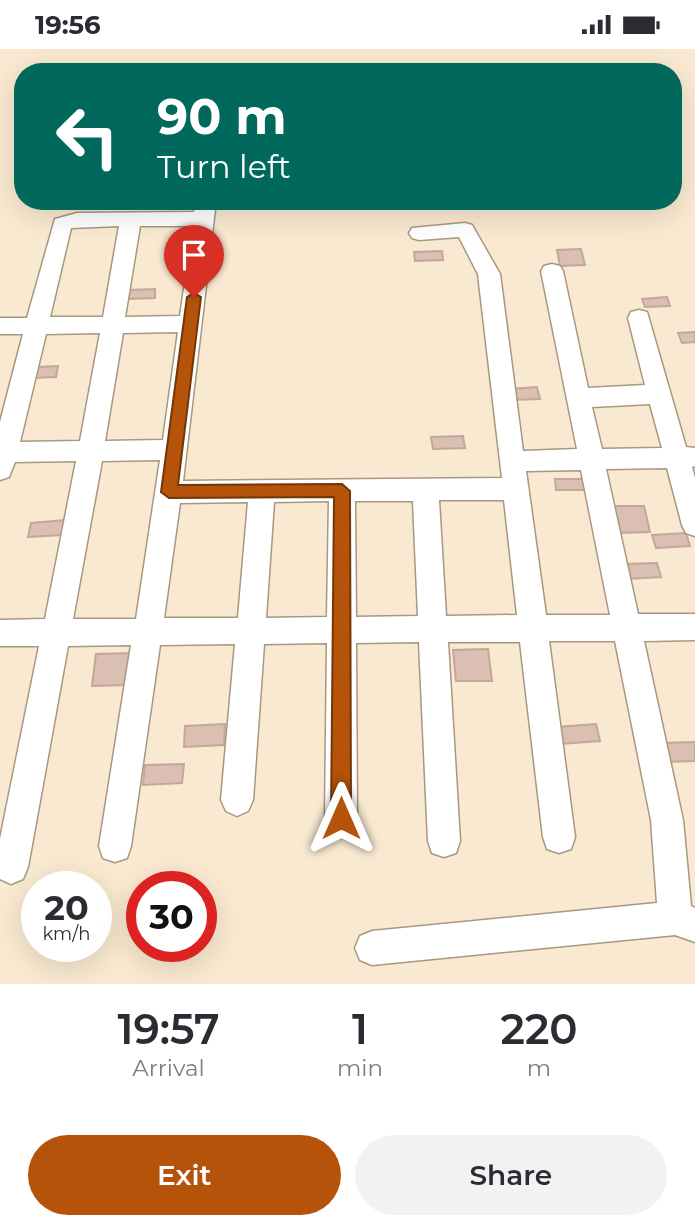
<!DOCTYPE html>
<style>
body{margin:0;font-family:Montserrat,sans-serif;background:#f2f2f3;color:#2b2b33;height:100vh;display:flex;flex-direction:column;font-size:26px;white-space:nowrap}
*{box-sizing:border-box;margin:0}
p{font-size:23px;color:#7c7c81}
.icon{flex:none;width:38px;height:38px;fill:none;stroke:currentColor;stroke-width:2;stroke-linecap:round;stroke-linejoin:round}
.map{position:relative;height:935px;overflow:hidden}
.details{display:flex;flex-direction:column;background:#fff;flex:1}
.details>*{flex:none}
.guide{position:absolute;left:14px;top:14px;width:668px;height:147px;border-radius:28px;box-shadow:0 7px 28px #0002;background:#00695c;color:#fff;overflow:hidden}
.speed{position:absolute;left:21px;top:822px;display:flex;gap:14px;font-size:35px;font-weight:700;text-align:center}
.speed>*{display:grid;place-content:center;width:91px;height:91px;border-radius:50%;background:#fff;box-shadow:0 7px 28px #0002;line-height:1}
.speed small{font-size:18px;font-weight:400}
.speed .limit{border:10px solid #d22;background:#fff;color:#111}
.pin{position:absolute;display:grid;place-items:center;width:60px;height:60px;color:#fff;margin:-72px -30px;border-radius:50% 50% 50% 0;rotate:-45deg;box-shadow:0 0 7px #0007}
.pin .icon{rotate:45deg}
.me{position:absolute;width:77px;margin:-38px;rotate:0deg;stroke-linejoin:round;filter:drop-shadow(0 0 5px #0008)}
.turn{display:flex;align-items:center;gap:24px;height:147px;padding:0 28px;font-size:32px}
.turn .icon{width:91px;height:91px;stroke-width:2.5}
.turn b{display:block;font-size:49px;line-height:60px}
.eta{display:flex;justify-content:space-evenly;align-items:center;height:119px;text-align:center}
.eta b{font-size:42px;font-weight:600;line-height:49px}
.cta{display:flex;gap:14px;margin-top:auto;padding:14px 28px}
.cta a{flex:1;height:80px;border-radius:42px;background:#b45309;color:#fff;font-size:28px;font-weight:600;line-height:80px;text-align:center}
.cta a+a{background:#f2f2f3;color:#2b2b33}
.status{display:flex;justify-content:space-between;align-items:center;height:49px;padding:0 35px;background:#fff;direction:ltr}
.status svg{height:19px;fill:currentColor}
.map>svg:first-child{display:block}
.building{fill:#dbbfb2;stroke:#c2a79a;stroke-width:2}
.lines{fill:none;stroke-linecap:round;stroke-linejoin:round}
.street-casing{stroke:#a79881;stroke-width:3}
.street{fill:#fff;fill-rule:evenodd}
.route{fill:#b45309;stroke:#753606;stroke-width:2}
</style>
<div class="status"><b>19:56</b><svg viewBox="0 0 49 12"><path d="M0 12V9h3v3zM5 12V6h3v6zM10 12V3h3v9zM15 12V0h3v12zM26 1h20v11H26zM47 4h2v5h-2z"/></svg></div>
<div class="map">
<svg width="695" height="935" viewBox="0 0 695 935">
<rect width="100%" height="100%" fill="#f9e9d0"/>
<g class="building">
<path d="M581 200 585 216 560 217 557 201Z"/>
<path d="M442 202 443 211 415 212 414 203Z"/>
<path d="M155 240V249L128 250 129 241Z"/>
<path d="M667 248 670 257 645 258 642 250Z"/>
<path d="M695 283V293L682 294 678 284Z"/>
<path d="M58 317 56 328 35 329 37 318Z"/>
<path d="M537 338 540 350 511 351 509 340Z"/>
<path d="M463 387 465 399 433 400 431 388Z"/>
<path d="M555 430H586L588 441H556Z"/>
<path d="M612 457H644L650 483 618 484Z"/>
<path d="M64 471 62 486 28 488 31 474Z"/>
<path d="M686 484 690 497 656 499 652 486Z"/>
<path d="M657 514 661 528 627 530 624 515Z"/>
<path d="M488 600 492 632H456L453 601Z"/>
<path d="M134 604 130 636 92 637 96 605Z"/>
<path d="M225 675 224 696 184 698 185 677Z"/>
<path d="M596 675 600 692 560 695 556 678Z"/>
<path d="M695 693V712L667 713 662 694Z"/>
<path d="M184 715 182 734 143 736 145 716Z"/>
</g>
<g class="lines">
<defs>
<path id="street" d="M196 152H216L183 432 502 429 478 225 459 188 419 191 412 189 409 184 412 179 465 174 472 176 500 225 523 402 577 400 541 222 544 217 552 215 560 217 563 222 588 339 645 336 628 269 631 263 639 261 647 263 686 398 695 399V417L692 418 695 429V487L686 484 682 476 667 419 606 420 638 565H695V591L644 592 683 771 691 857 695 859V893L675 886 372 916 360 911 355 899 360 887 372 882 657 854 651 771 615 592H549L575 788 571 800 559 804 547 800 543 788 520 593H448L460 792 456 804 444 808 432 804 428 792 419 593 356 594 357 770 352 781 341 786 330 781 325 770 327 594 264 595 253 751 248 762 237 767 226 762 221 751 235 595 160 596 131 797 127 809 115 813 103 809 99 797 131 596 68 597 28 818 23 830 11 835 0 830V790L39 597H0V571L45 570 76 412 15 413 9 428 0 431V373L23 285H0V269H27L55 170 77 164 194 163ZM119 177 103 268H50L71 179ZM140 177H193L180 267 125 268ZM178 283 163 391 105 392 123 284ZM100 284 80 392 20 393 46 285ZM650 355 662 399 602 400 592 358ZM160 411 136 570H73L102 412ZM581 421 610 566H546L526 422ZM439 451H504L517 566 446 567ZM329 452 327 568 266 569 274 453ZM355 452H413L418 567 356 568ZM248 453 238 569H164L180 454Z"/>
</defs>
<use href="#street" class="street-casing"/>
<use href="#street" class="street"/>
</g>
<path class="route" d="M194 244 201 248 178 436 342 435 350 442 351 769 348 776 341 779 334 776 331 769 334 448 169 449 161 443 187 248Z"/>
</svg>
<div class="speed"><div>20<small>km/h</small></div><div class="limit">30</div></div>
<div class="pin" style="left:194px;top:248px;background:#d93025"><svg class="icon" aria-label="arrive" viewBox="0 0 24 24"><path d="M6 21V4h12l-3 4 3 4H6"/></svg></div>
<svg class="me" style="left:341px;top:769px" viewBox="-20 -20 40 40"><path d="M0-17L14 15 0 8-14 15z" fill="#b45309" stroke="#fff" stroke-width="4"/></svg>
<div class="guide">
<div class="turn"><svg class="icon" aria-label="left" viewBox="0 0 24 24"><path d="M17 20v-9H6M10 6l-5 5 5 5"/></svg><div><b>90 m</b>Turn left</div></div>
</div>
</div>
<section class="details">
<div class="eta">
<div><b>19:57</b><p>Arrival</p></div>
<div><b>1</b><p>min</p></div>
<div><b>220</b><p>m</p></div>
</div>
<div class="cta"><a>Exit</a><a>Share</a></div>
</section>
